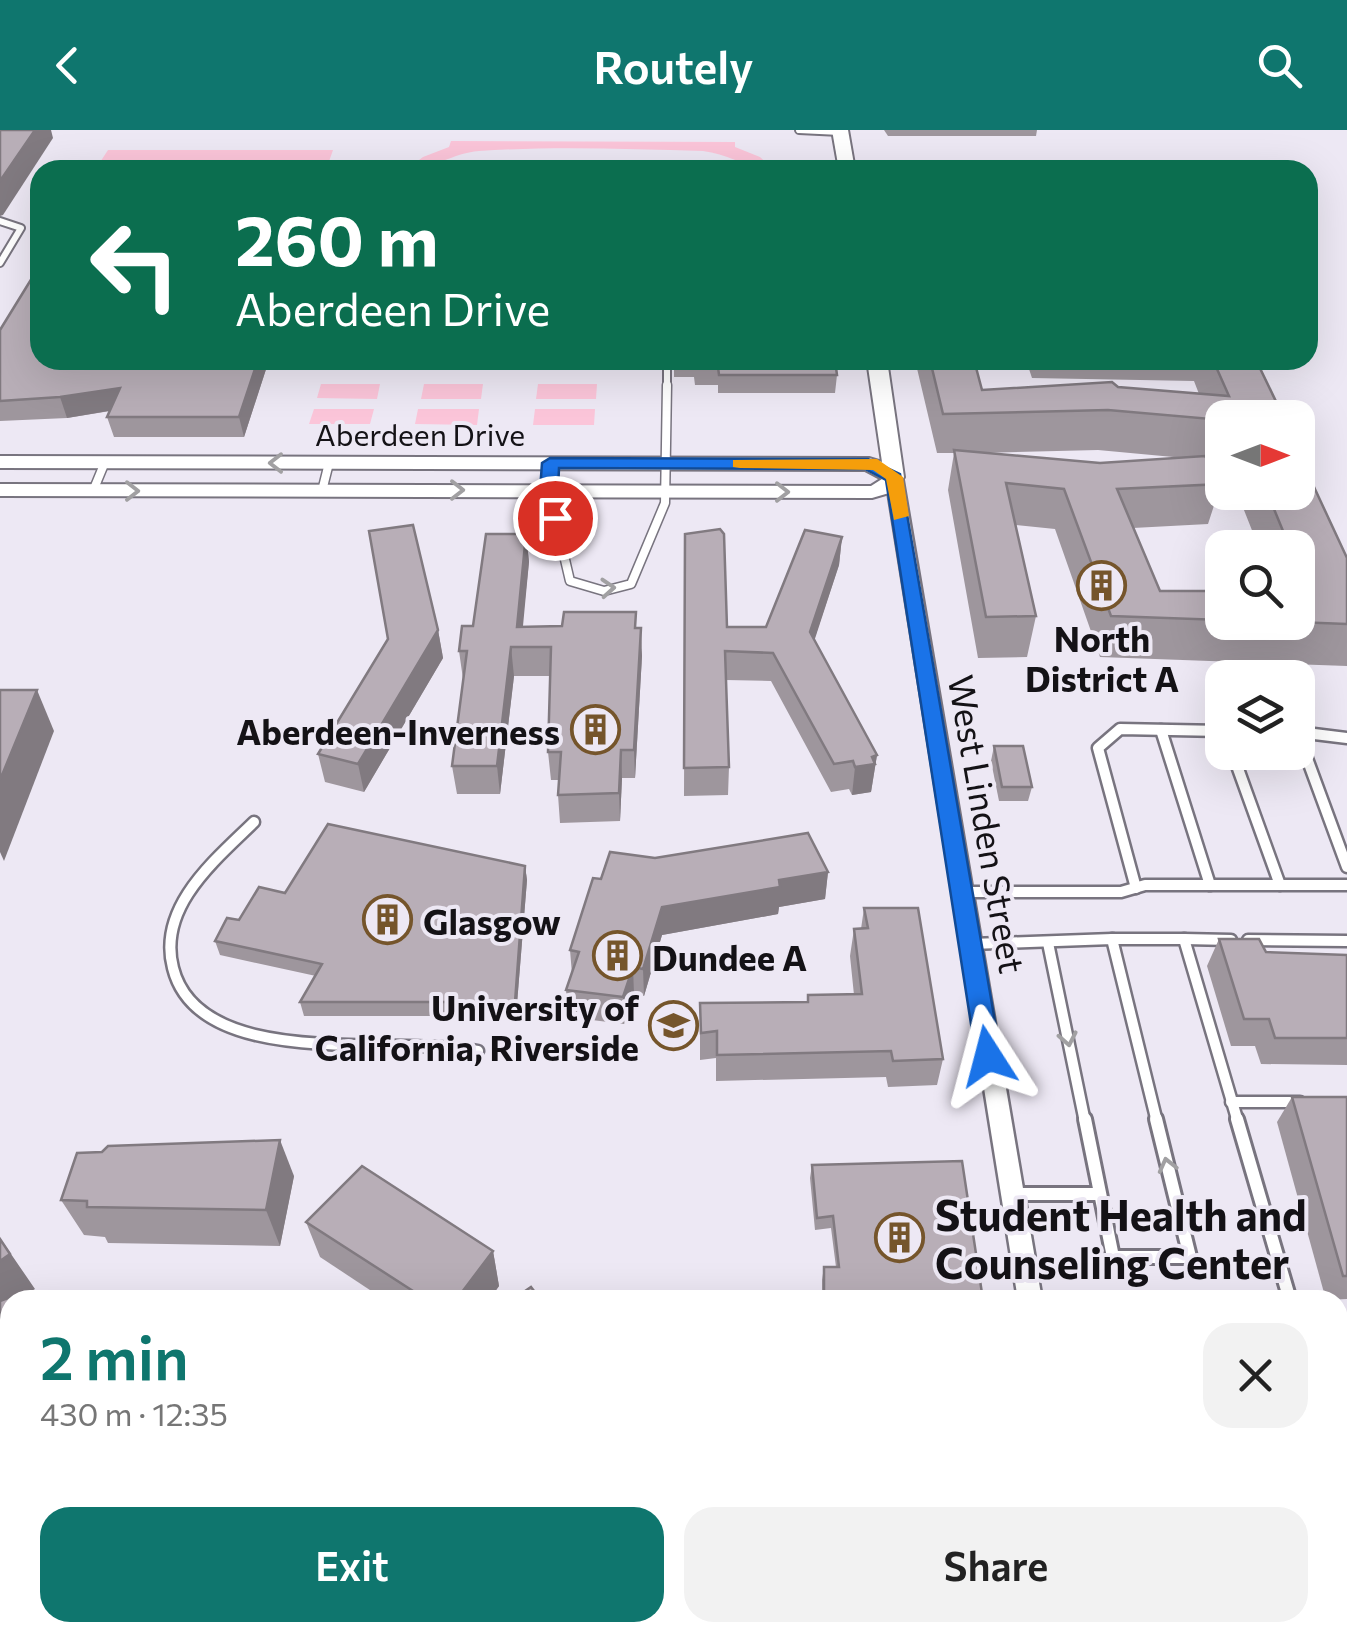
<!DOCTYPE html>
<meta charset="utf-8">
<style>
body{margin:0;font-family:Commissioner,sans-serif;background:#f2f2f2;color:#222;height:100vh;display:flex;flex-direction:column;font-size:38px;white-space:nowrap}
*{box-sizing:border-box;margin:0}
p{font-size:32px;color:#767676}
.icon{flex:none;width:55px;height:55px;fill:none;stroke:currentColor;stroke-width:2;stroke-linecap:round;stroke-linejoin:round}
.map{position:relative;flex:1;overflow:hidden}
.drawer{position:absolute;left:0px;top:1160px;width:1348px;height:352px;display:flex;flex-direction:column;background:#fff;border-radius:30px 30px 0 0;box-shadow:0 10px 40px #0002}
.drawer>*{flex:none}
.banner{position:absolute;left:30px;top:30px;width:1288px;height:210px;border-radius:30px;box-shadow:0 10px 40px #0002;background:#0b6e4f;color:#fff;overflow:hidden}
.needle{width:65px;rotate:90deg}
.controls{position:absolute;left:1205px;top:270px;display:grid;gap:20px}
.controls a{display:grid;place-items:center;width:110px;height:110px;border-radius:20px;background:#fff;box-shadow:0 10px 40px #0002;font-size:50px}
.pin{position:absolute;display:grid;place-items:center;width:85px;height:85px;color:#fff;margin:-42px;border:5px solid #fff;border-radius:50%;box-shadow:0 2px 10px #0007}
.me{position:absolute;width:110px;margin:-55px;rotate:351deg;stroke-linejoin:round;filter:drop-shadow(0 0 8px #0008)}
.turn{display:flex;align-items:center;gap:35px;height:210px;padding:0 40px;font-size:45px}
.turn .icon{width:130px;height:130px;stroke-width:2.5}
.turn b{display:block;font-size:70px;line-height:85px}
.round{display:grid;place-items:center;flex:none;width:105px;height:105px;border-radius:30px;background:#f2f2f2}
.summary{display:flex;align-items:center;justify-content:space-between;height:170px;padding:0 40px}
h1{font-size:60px;font-weight:600;line-height:75px;color:#0f766e}
.action{display:flex;gap:20px;margin-top:auto;padding:20px 40px}
.action a{flex:1;height:115px;border-radius:30px;background:#0f766e;color:#fff;font-size:40px;font-weight:600;line-height:115px;text-align:center}
.action a+a{background:#f2f2f2;color:#222}
header{display:flex;justify-content:space-between;align-items:center;height:130px;padding:0 40px;background:#0f766e;color:#fff;font-size:45px;font-weight:600}
.map>svg:first-child{display:block}
.green{fill:#fbc5d9}
.lines{fill:none;stroke-linecap:round;stroke-linejoin:round}
.lane-far3-casing{stroke:#78747f;stroke-width:10}
.lane-far2-casing{stroke:#78747f;stroke-width:11}
.lane-far1-casing{stroke:#78747f;stroke-width:15}
.lane-casing{stroke:#78747f;stroke-width:18}
.street-casing{stroke:#78747f;stroke-width:5}
.secondary-casing{stroke:#78747f;stroke-width:4}
.lane-far3{stroke:#fff;stroke-width:6}
.lane-far2{stroke:#fff;stroke-width:8}
.lane-far1{stroke:#fff;stroke-width:10}
.lane{stroke:#fff;stroke-width:12}
.street{fill:#fff;fill-rule:evenodd}
.secondary{fill:#fff;fill-rule:evenodd}
.wall{fill:#9e969d;fill-rule:evenodd}
.shaded-wall{fill:#817a80}
.building{fill:#b8aeb7;stroke:#817a80;stroke-width:2.5}
.oneway{stroke:#a1a0a2}
.route{fill:#1a73e8;stroke:#114b97;stroke-width:2.5}
.slow{fill:#f59e0b}
.labels{text-anchor:middle;dominant-baseline:central;stroke-width:8;stroke-linejoin:round;paint-order:stroke}
.far-street-label{font-size:30px;fill:#141216;stroke:#ede8f4}
.poi-label{font-size:35px;font-weight:bold;fill:#141216;stroke:#ede8f4;text-anchor:end}
.street-label{font-size:35px;fill:#141216;stroke:#ede8f4}
.near-poi-label{font-size:42px;font-weight:bold;fill:#141216;stroke:#ede8f4;text-anchor:start}
</style>
<header><svg class="icon" aria-label="back" viewBox="0 0 24 24"><path d="M15 5l-7 7 7 7"/></svg>Routely<svg class="icon" aria-label="search" viewBox="0 0 24 24"><circle cx="10" cy="10" r="6"/><path d="M15 15l6 6"/></svg></header>
<div class="map">
<svg width="1347" height="1511" viewBox="0 0 1347 1511">
<rect width="100%" height="100%" fill="#ede8f4"/>
<g class="green">
<path d="M451 11 735 12V17L760 27 774 40C749 40 730 24 703 21 630 19 552 16 479 21 452 23 432 40 406 40L423 27 449 17Z"/>
<path d="M108 20H333L326 40H95Z"/>
<path d="M321 254H380L377 269 317 268Z"/>
<path d="M424 254H483L481 269H421Z"/>
<path d="M538 254H597L596 269H536Z"/>
<path d="M314 279H374L370 294H309Z"/>
<path d="M418 279H479L477 295 415 294Z"/>
<path d="M535 279H595L594 295H533Z"/>
</g>
<g class="lines">
<defs>
<g id="lane-far3">
<path d="M799 0 840 2"/>
<path d="M0 91 21 98 0 133"/>
<path d="M667 257V240"/>
</g>
<g id="lane-far2">
<path d="M550 333 549 361 570 451 604 461 631 454 665 373 667 255"/>
<path d="M93 361 105 332"/>
<path d="M322 361 329 333"/>
</g>
<g id="lane-far1">
<path d="M1161 600 1210 755"/>
<path d="M1298 602 1347 608"/>
<path d="M1298 604 1347 737"/>
<path d="M1232 622 1280 755"/>
<path d="M254 692C215 730 157 777 173 838 199 942 394 905 478 921"/>
<path d="M1136 758 1098 618 1120 599 1222 601"/>
<path d="M962 762H1121L1145 755H1347"/>
<path d="M1112 809H1184L1238 992"/>
<path d="M1184 809 1231 810"/>
<path d="M1248 810 1347 811"/>
<path d="M1048 813 1085 992"/>
<path d="M972 814 1112 809 1157 992"/>
<path d="M1231 972H1300"/>
</g>
<g id="lane">
<path d="M1085 989 1113 1127H1190L1156 989"/>
<path d="M1237 989 1290 1170"/>
<path d="M1012 1064H1099"/>
<path d="M1338 1286H1347"/>
<path d="M1338 1451H1347"/>
<path d="M1338 1485 1347 1504"/>
<path d="M776 1502 777 1511"/>
</g>
<g id="street">
<path d="M894 342 902 347 1042 1170H1018L886 347Z"/>
<path d="M1070 1502H1098L1100 1511H1072Z"/>
</g>
<g id="secondary">
<path d="M832 0H848L855 40H839Z"/>
<path d="M867 230H887L904 347 896 361 872 368 0 366V354L871 356 882 349 865 340 0 338V326L869 328 882 332Z"/>
</g>
</defs>
<use href="#lane-far3" class="lane-far3-casing"/>
<use href="#lane-far2" class="lane-far2-casing"/>
<use href="#lane-far1" class="lane-far1-casing"/>
<use href="#lane" class="lane-casing"/>
<use href="#street" class="street-casing"/>
<use href="#secondary" class="secondary-casing"/>
<use href="#lane-far3" class="lane-far3"/>
<use href="#lane-far2" class="lane-far2"/>
<use href="#lane-far1" class="lane-far1"/>
<use href="#lane" class="lane"/>
<use href="#street" class="street"/>
<use href="#secondary" class="secondary"/>
</g>
<g class="wall">
<path d="M884 0H1037L1036 6H888Z"/>
<path d="M0 200 40 230H269L244 307H114L107 287 110 281 67 288 0 291Z"/>
<path d="M541 230H636L629 235 542 234Z"/>
<path d="M674 230H835L837 245 835 263H718V255H695L694 247H674Z"/>
<path d="M915 230H974L982 260 1118 257 1199 264 1194 251 1032 248 1026 230H1256L1222 288V331L1207 330 1221 354 1208 394 1133 398 1160 461H1222V492H1298V418H1259L1240 370 1242 362H1298L1347 428V536L1100 527 1055 399 1015 395 1036 486 1027 527 978 528 948 360 954 323H937ZM1098 320 1184 328 1100 333 980 323Z"/>
<path d="M526 404 529 432 522 497 637 498 642 526 635 648H622L620 691 560 693 558 665 559 650H551L548 622 550 546H514L500 664H457L452 636 463 549 459 521Z"/>
<path d="M685 404 727 497H766L842 407 839 435 814 510 877 625 871 662 852 665 849 659 831 662 771 551 726 550 729 637 728 665 684 666Z"/>
<path d="M438 500 443 528 364 662 325 652 318 624Z"/>
<path d="M994 616 1032 657 1028 671H999L991 631Z"/>
<path d="M655 728 828 742 825 769 779 777 778 784 662 805 644 866 634 864 624 894 568 887 566 860 572 844 570 820 601 749Z"/>
<path d="M525 736 527 750 516 886H304L300 872 316 846 220 825 215 811 239 790 285 763Z"/>
<path d="M864 778 943 929 937 955 888 957 886 947 716 951V928L700 930V873L807 872 808 865H854L850 826 854 799H861Z"/>
<path d="M1219 809 1266 822 1347 825V935L1261 934 1255 916H1231L1207 836Z"/>
<path d="M1292 967H1347V1169L1326 1170 1277 992Z"/>
<path d="M812 1035 983 1170H822V1150L824 1137H836L831 1098 815 1100 810 1048Z"/>
<path d="M294 1046 280 1116 108 1113 105 1107 84 1105 61 1070Z"/>
<path d="M306 1092 493 1121 499 1156 489 1170H385L320 1127Z"/>
<path d="M1338 1321H1347L1346 1434H1338Z"/>
</g>
<g class="shaded-wall">
<path d="M35 0H51L53 8 3 85 0 86V51Z"/>
<path d="M258 230H269L244 307 239 287Z"/>
<path d="M120 258 126 278 67 288 60 267Z"/>
<path d="M526 404 529 432 521 517 517 497Z"/>
<path d="M842 407 839 435 808 530 810 502Z"/>
<path d="M641 498 642 526 635 648 634 620Z"/>
<path d="M438 500 443 528 364 662 358 634Z"/>
<path d="M511 517 514 546 500 664 497 636Z"/>
<path d="M37 560 54 601 4 731 0 722V650Z"/>
<path d="M621 620 622 648 620 691 619 663Z"/>
<path d="M877 625 871 662 852 665 855 637Z"/>
<path d="M525 736 527 750 516 886 515 872Z"/>
<path d="M828 742 825 769 779 777 778 784 662 805 644 866 643 839 662 777 779 750Z"/>
<path d="M633 837 634 864 624 894 623 867Z"/>
<path d="M280 1010 294 1046 280 1116 266 1080Z"/>
<path d="M0 1108 35 1159 30 1162 36 1170H30L0 1183Z"/>
<path d="M493 1121 499 1156 489 1170H456Z"/>
<path d="M137 1502H185L186 1504 178 1511H127Z"/>
<path d="M436 1502H441L443 1511H438Z"/>
</g>
<g class="building">
<path d="M0 0H35L0 51Z"/>
<path d="M40 135V230H258L239 287H107L120 258 60 267 0 271V200Z"/>
<path d="M695 230H835L837 245H719L718 237H695Z"/>
<path d="M930 230H974L982 260 1112 252 1118 257 1229 266 1213 230H1256L1284 288H1222V290L1108 280 943 284Z"/>
<path d="M954 320 1100 333 1205 326 1221 354 1117 359 1160 461H1222V490L1111 486 1064 359 1006 353 1036 486 986 487Z"/>
<path d="M1298 329H1301L1347 428V494L1295 492H1298V480L1313 473 1298 435V418H1290L1267 362H1298Z"/>
<path d="M413 395 438 500 358 634 318 624 388 509 369 401Z"/>
<path d="M720 399 724 404 727 497H766L805 400 842 407 810 502 877 625 872 627 875 634 855 637 853 631 834 634 773 523 725 521 729 637 684 638 685 404Z"/>
<path d="M486 404H526L517 497 562 496 564 482H636L635 498H641L634 620H621L619 663 558 665 561 622H548L551 517H511L497 636H452L467 521H459L462 496H473Z"/>
<path d="M0 560H37L0 650Z"/>
<path d="M994 616H1023L1032 657H1002Z"/>
<path d="M328 694 525 736 515 872H300L322 834 215 811 227 788 239 790 259 757 285 763Z"/>
<path d="M808 703 828 742 779 750 780 757 662 777 643 839 633 837 623 867 566 860 579 822 570 820 593 748 601 749 610 722 655 728Z"/>
<path d="M864 778H918L943 929 893 931 891 921 717 925V901L701 903 700 873 808 872V865L862 864 854 799 868 798Z"/>
<path d="M1219 809H1259L1266 822 1347 825V908H1275L1269 889H1244Z"/>
<path d="M1292 967H1347V1146H1343Z"/>
<path d="M280 1010 266 1080 87 1077V1071L61 1070 77 1023 102 1022 108 1016Z"/>
<path d="M962 1031 983 1170H802H824V1137H839L833 1086 817 1088 812 1035Z"/>
<path d="M362 1036 493 1121 456 1170H427L306 1092Z"/>
<path d="M0 1109 10 1124 0 1131Z"/>
<path d="M531 1157 541 1170H512Z"/>
<path d="M29 1160 30 1170H10V1427L0 1410V1171Z"/>
<rect x="1338" y="1321" width="9" height="95"/>
<path d="M54 1502H137L127 1511H60Z"/>
<path d="M333 1502H436L438 1511H335Z"/>
<path d="M597 1502H692L693 1511H598Z"/>
</g>
<defs><path id="oneway-chevron" d="M-2-3.5L2.5 0L-2 3.5" fill="none" stroke-width="1.6" stroke-linecap="round" stroke-linejoin="round" transform="scale(2.5)"/></defs>
<g class="oneway">
<use href="#oneway-chevron" transform="translate(276 333) rotate(180)"/>
<use href="#oneway-chevron" transform="translate(457 360)"/>
<use href="#oneway-chevron" transform="translate(132 361)"/>
<use href="#oneway-chevron" transform="translate(782 362)"/>
<use href="#oneway-chevron" transform="translate(608 458) rotate(-4)"/>
<use href="#oneway-chevron" transform="translate(1068 909) rotate(79)"/>
<use href="#oneway-chevron" transform="translate(1167 1035) rotate(-104)"/>
</g>
<path class="route" d="M550 328 868 329 900 344 1001 926 997 933 988 936 976 926 886 350 865 339 559 338 558 361 564 388 555 394 546 388 540 361 542 333Z"/>
<path class="slow" d="M733 330 877 329 903 347 909 386 894 390 886 349 873 340 740 338 733 337Z"/>
<defs>
<symbol id="building-ring" viewBox="-11 -11 22 22"><circle r="9.5" fill="#ede8f4" stroke="#75552b" stroke-width="1.5"/><path d="M-4-6H4V6H1V3H-1V6H-4ZM-2.5-4.3h1.7v1.8h-1.7ZM.8-4.3h1.7v1.8H.8ZM-2.5-1h1.7V.8h-1.7ZM.8-1h1.7V.8H.8Z" fill="#75552b"/></symbol>
<symbol id="university-ring" viewBox="-11 -11 22 22"><circle r="9.5" fill="#ede8f4" stroke="#75552b" stroke-width="1.5"/><path d="M0-5L7-2L0 1L-7-2ZM-4 1L0 2.5L4 1V4Q0 6-4 4Z" fill="#75552b"/></symbol>
</defs>
<g fill-rule="evenodd">
<use href="#building-ring" x="1074" y="428" width="55" height="55"/>
<use href="#building-ring" x="568" y="572" width="55" height="55"/>
<use href="#building-ring" x="360" y="762" width="55" height="55"/>
<use href="#building-ring" x="590" y="798" width="55" height="55"/>
<use href="#university-ring" x="646" y="868" width="55" height="55"/>
<use href="#building-ring" x="872" y="1080" width="55" height="55"/>
</g>
<g class="labels">
<g class="far-street-label">
<text x="420" y="303">Aberdeen Drive</text>
</g>
<g class="poi-label">
<text x="1102" y="507" text-anchor="middle">North<tspan x="1102" dy="40">District A</tspan></text>
<text x="560" y="600">Aberdeen-Inverness</text>
<text x="423" y="790" text-anchor="start">Glasgow</text>
<text x="652" y="826" text-anchor="start">Dundee A</text>
<text x="639" y="876">University of<tspan x="639" dy="40">California, Riverside</tspan></text>
</g>
<g class="street-label">
<text transform="translate(988 694) rotate(80)">West Linden Street</text>
</g>
<g class="near-poi-label">
<text x="935" y="1084">Student Health and<tspan x="935" dy="48">Counseling Center</tspan></text>
</g>
</g>
</svg>
<div class="controls">
<a><svg class="needle" viewBox="-14 -14 28 28"><path d="M0-13l5 13h-10z" fill="#e53935"/><path d="M0 13l5-13h-10z" fill="#767676"/></svg></a>
<a><svg class="icon" aria-label="search" viewBox="0 0 24 24"><circle cx="10" cy="10" r="6"/><path d="M15 15l6 6"/></svg></a>
<a><svg class="icon" aria-label="layers" viewBox="0 0 24 24"><path d="M12 4l9 5-9 5-9-5zM3 14l9 5 9-5"/></svg></a>
</div>
<div class="pin" style="left:555px;top:388px;background:#d93025"><svg class="icon" aria-label="arrive" viewBox="0 0 24 24"><path d="M6 21V4h12l-3 4 3 4H6"/></svg></div>
<svg class="me" style="left:988px;top:926px" viewBox="-20 -20 40 40"><path d="M0-17L14 15 0 8-14 15z" fill="#1a73e8" stroke="#fff" stroke-width="4"/></svg>
<div class="banner">
<div class="turn"><svg class="icon" aria-label="left" viewBox="0 0 24 24"><path d="M17 20v-9H6M10 6l-5 5 5 5"/></svg><div><b>260 m</b>Aberdeen Drive</div></div>
</div>
<section class="drawer">
<div class="summary"><div><h1>2 min</h1><p>430 m · 12:35</p></div><a class="round"><svg class="icon" aria-label="close" viewBox="0 0 24 24"><path d="M6 6l12 12M18 6L6 18"/></svg></a></div>
<div class="action"><a>Exit</a><a>Share</a></div>
</section>
</div>
